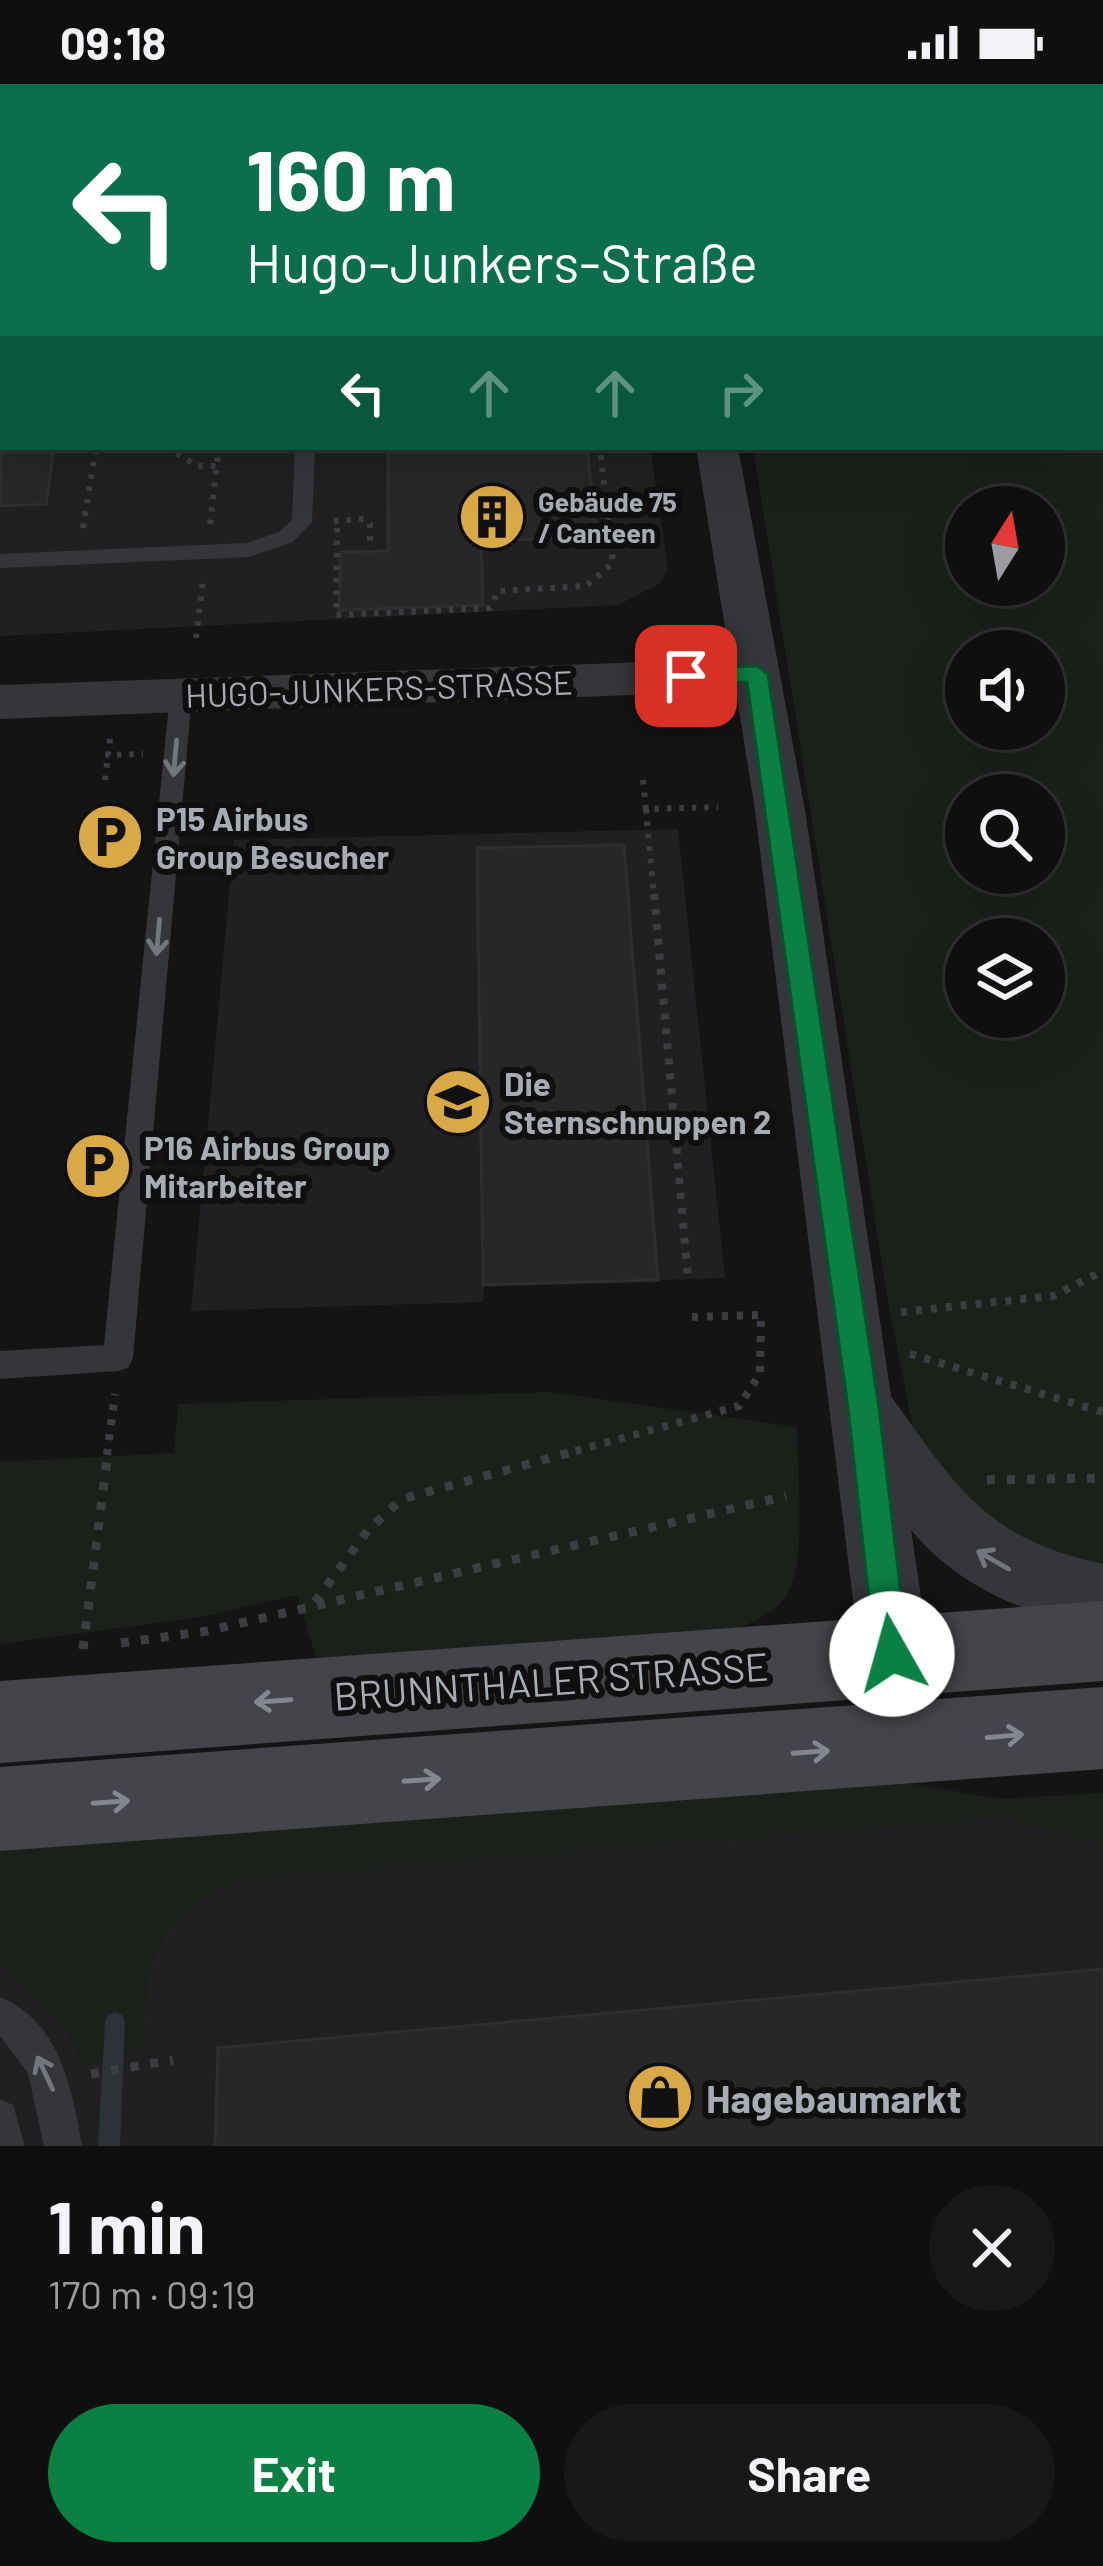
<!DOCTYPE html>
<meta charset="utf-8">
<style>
body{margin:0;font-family:Barlow,sans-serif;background:#181819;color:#f1f3f6;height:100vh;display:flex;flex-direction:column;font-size:45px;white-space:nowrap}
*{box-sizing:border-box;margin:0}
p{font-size:39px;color:#9b9c9f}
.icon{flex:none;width:66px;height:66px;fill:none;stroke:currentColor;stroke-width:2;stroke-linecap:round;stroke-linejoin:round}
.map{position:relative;height:2062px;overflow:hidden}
.sheet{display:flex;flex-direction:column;background:#0f0f10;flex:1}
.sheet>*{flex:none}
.top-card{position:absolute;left:0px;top:0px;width:1104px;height:366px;box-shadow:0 12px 48px #0002,0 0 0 3px #2f2f30;background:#0b6e4f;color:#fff;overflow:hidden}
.needle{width:78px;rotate:11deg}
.buttons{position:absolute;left:945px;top:402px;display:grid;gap:24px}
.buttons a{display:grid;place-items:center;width:120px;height:120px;border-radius:50%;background:#0f0f10;box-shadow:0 12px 48px #0002,0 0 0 3px #2f2f30;font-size:60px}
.pin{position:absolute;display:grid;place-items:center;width:102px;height:102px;color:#fff;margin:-51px;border-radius:24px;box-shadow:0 6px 18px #0006}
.me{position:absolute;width:132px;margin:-66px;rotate:353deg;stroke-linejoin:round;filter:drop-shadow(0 0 9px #0008)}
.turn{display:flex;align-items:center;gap:42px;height:252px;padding:0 48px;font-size:54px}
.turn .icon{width:156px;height:156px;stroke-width:2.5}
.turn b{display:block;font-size:84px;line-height:102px}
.lanes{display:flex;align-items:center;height:114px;padding:0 48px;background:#0003;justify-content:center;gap:60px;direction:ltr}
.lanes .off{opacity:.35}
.round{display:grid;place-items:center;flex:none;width:126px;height:126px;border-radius:63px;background:#181819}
.overview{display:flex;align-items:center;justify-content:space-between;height:204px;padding:0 48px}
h1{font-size:72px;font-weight:700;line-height:90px}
.primary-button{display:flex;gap:24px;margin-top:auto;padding:24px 48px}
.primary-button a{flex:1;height:138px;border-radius:72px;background:#0b8043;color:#fff;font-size:48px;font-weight:700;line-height:138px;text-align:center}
.primary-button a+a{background:#181819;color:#f1f3f6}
.status{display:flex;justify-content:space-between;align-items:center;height:84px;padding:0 60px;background:#0f0f10;direction:ltr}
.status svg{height:33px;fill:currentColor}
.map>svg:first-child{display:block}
.built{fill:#202022}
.green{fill:#1b201b;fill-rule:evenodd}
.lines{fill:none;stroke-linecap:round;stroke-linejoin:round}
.stream{fill:#2c3237;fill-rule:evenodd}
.building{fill:#272729;stroke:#2e2e31;stroke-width:3}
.path-far3{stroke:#3c3d41;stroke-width:4.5;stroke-dasharray:4.5 6;stroke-linecap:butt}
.path-far2{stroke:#3c3d41;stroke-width:6;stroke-dasharray:4.5 8;stroke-linecap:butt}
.path-far1{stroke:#3c3d41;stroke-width:8;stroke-dasharray:6 9;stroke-linecap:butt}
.path{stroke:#3c3d41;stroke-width:9;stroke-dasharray:8 12;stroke-linecap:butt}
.lane{fill:#35363a;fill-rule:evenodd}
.street{fill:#35363a;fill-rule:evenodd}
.secondary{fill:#44454a;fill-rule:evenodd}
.oneway{stroke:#74767d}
.oneway2{stroke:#84878f}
.route{fill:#0b8043;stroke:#07532c;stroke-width:3}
.labels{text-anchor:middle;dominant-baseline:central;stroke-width:12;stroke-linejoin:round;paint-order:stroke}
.far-poi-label{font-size:27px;font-weight:bold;fill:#a7abb4;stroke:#0f0f10;text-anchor:start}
.street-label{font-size:33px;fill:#a7abb4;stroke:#0f0f10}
.poi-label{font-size:33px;font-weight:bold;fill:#a7abb4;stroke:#0f0f10;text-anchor:start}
.near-street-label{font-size:39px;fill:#a7abb4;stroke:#0f0f10}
.near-poi-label{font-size:39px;font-weight:bold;fill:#a7abb4;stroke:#0f0f10;text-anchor:start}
</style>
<div class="status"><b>09:18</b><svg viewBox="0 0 49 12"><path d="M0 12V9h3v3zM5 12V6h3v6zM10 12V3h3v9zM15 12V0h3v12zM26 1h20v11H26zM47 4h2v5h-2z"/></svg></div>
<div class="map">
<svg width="1103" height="2062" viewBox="0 0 1103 2062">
<rect width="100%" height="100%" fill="#141415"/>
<g class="built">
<path d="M0 0H574L3 3V363H650L668 485 659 500 618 521 0 552Z"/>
<path d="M678 745 725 1194 484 1201 483 1218 191 1227 234 756Z"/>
<path d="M1103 1719V2062H0V1807Z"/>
</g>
<g class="green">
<path d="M686 0H1103V1489L1095 1490 977 1432 913 1344 888 1218 753 363H1101V3ZM966 423H1044V501H966ZM966 567H1044V645H966ZM966 711H1044V789H966ZM966 855H1044V933H966Z"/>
<path d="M551 1308 797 1343C797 1381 808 1486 785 1514 764 1540 730 1546 700 1555L320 1586 297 1511 202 1533 0 1560V1378L174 1369 178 1320Z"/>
<path d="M907 1699 1001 1715 1103 1709V1763L1007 1734 242 1797C153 1834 145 1876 144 1967L84 1981 67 1948 0 1880V1758Z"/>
</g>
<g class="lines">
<path class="stream" d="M115 1928 122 1931 125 1938 120 2062H98L105 1938 108 1931Z"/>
</g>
<g class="building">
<path d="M3 278V363H54L46 420 0 422Z"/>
<path d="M388 363H587L597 453 481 457 483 521 339 526 341 468 388 467Z"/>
<path d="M624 761 658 1196 483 1201 477 764Z"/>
<path d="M1103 1885V2062H215L218 1964Z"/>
</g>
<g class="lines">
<path class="path-far3" d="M500 3 572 0"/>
<g class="path-far2">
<path d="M166 363 198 382H216"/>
<path d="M334 437 364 435 370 440V460"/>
<path d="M210 440 219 363"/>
<path d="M83 444 96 363"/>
<path d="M337 444 336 531 490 524 498 507 586 502 613 479 600 365 588 366"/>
<path d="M196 554 203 496"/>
<path d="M110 655 108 671 143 670"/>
<path d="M105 696 108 671"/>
<path d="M643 696 646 725 718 723"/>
<path d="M646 725 654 813"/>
</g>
<g class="path-far1">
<path d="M654 810 688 1195"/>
<path d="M901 1228 1053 1212 1103 1187"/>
<path d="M910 1270 1103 1328"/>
<path d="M107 1371 115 1310"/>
<path d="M561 1371 739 1322 760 1290 761 1231 692 1233"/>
</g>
<g class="path">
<path d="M987 1396 1103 1394"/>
<path d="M315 1518 368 1446 402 1415 572 1368"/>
<path d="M121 1559 207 1547 786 1412"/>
<path d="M83 1565 108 1368"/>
<path d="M91 1990 173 1976"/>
</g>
<g class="lane">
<path d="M31 0H54L29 3Z"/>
<rect x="313" y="0" width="16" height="3"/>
<path d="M0 1 9 3H3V11Z"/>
<path d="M295 363H315L312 438 293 458 249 473 0 484V470L247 459 279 448 292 436Z"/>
<path d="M181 603 192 611 133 1274 128 1284 118 1287 0 1295V1267L104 1261 170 611Z"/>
<path d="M0 1913C60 1938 72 2004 82 2062H44L28 1989 0 1952Z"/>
<path d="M0 2015 13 2021 25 2062H0Z"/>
</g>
<g class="street">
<path d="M632 0H666L667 3H633Z"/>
<path d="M696 363H738L805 726 891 1312C957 1404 986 1455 1103 1480V1546C1029 1531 961 1506 911 1446L943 1661 932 1686 907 1697 882 1686 871 1661 755 726 736 607 0 635V601L730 575Z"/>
</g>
<g class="secondary">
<path d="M1103 1517V1597L0 1679V1597Z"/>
<path d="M1103 1603V1685L0 1767V1683Z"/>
</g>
</g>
<defs><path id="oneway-shaft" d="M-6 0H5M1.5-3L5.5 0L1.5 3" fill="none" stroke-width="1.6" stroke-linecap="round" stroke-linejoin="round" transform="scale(3)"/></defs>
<g class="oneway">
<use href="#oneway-shaft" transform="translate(175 674) rotate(95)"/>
<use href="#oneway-shaft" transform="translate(158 853) rotate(95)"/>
<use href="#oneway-shaft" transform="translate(993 1476) rotate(-150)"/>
<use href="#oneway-shaft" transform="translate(45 1989) rotate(-115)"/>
</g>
<g class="oneway2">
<use href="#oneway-shaft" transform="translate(273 1617) rotate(176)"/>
<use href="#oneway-shaft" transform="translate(1005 1652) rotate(-5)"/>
<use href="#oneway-shaft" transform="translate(811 1668) rotate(-4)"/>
<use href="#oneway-shaft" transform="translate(422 1696) rotate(-4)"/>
<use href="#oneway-shaft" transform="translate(111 1718) rotate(-4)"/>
</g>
<path class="route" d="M757 582 768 590 879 1324 908 1570 904 1582 892 1586 880 1582 875 1570 848 1324 747 598 686 600 675 592 686 584Z"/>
<defs>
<symbol id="building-disc" viewBox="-11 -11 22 22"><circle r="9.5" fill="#daa947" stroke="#0f0f10"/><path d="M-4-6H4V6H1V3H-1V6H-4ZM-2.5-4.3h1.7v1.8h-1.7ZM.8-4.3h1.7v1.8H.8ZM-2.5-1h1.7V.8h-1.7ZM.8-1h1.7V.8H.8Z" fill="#111"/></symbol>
<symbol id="parking-disc" viewBox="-11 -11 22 22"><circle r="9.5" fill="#daa947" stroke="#0f0f10"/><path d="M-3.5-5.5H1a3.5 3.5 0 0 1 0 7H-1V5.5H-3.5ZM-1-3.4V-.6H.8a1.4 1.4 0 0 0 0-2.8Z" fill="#111"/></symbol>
<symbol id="school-disc" viewBox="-11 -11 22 22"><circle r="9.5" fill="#daa947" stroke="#0f0f10"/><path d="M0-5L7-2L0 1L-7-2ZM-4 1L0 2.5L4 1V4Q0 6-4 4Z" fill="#111"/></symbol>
<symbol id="shop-disc" viewBox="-11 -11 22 22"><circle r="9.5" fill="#daa947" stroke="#0f0f10"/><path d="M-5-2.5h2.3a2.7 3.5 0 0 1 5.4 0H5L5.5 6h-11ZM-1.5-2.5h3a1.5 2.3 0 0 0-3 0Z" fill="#111"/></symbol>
</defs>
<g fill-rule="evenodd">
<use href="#building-disc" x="454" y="395" width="76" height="76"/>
<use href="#parking-disc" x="72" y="715" width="76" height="76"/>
<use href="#school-disc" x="420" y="980" width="76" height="76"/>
<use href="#parking-disc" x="60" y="1044" width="76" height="76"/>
<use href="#shop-disc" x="622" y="1975" width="76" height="76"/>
</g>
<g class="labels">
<g class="far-poi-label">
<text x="538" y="417">Gebäude 75<tspan x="538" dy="31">/ Canteen</tspan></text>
</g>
<g class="street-label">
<text transform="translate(379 604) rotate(-2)">HUGO-JUNKERS-STRASSE</text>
</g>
<g class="poi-label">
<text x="156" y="734">P15 Airbus<tspan x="156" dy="38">Group Besucher</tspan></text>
<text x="504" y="999">Die<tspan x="504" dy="38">Sternschnuppen 2</tspan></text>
<text x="144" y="1063">P16 Airbus Group<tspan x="144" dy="38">Mitarbeiter</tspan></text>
</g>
<g class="near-street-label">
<text transform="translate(551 1596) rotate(-4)">BRUNNTHALER STRASSE</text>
</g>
<g class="near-poi-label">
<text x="706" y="2013">Hagebaumarkt</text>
</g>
</g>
</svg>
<div class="buttons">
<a><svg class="needle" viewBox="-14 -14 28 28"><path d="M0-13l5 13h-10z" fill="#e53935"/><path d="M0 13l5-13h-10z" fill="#9b9c9f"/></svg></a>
<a><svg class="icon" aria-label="sound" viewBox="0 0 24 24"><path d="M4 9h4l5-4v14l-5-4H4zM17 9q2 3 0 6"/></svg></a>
<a><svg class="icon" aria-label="search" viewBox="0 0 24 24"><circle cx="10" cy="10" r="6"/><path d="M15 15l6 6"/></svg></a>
<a><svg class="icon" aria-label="layers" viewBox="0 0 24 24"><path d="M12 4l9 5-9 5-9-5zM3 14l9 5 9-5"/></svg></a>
</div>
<div class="pin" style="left:686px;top:592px;background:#d93025"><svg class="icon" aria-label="arrive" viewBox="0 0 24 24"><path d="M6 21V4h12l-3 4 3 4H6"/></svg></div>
<svg class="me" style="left:892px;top:1570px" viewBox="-20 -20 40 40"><circle r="19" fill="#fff"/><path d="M0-13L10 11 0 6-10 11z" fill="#0b8043"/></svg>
<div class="top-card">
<div class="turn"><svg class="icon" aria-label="left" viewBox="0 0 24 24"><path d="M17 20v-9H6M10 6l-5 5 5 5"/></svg><div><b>160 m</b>Hugo-Junkers-Straße</div></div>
<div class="lanes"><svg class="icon" aria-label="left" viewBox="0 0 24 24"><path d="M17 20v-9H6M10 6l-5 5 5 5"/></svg><svg class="icon off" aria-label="ahead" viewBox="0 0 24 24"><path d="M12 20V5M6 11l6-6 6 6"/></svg><svg class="icon off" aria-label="ahead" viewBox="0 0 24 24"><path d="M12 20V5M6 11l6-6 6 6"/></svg><svg class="icon off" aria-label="right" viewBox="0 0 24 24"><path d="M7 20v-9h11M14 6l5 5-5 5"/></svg></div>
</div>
</div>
<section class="sheet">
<div class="overview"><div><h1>1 min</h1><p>170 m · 09:19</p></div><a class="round"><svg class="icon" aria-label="close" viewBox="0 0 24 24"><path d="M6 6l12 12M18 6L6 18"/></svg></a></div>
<div class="primary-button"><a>Exit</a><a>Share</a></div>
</section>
